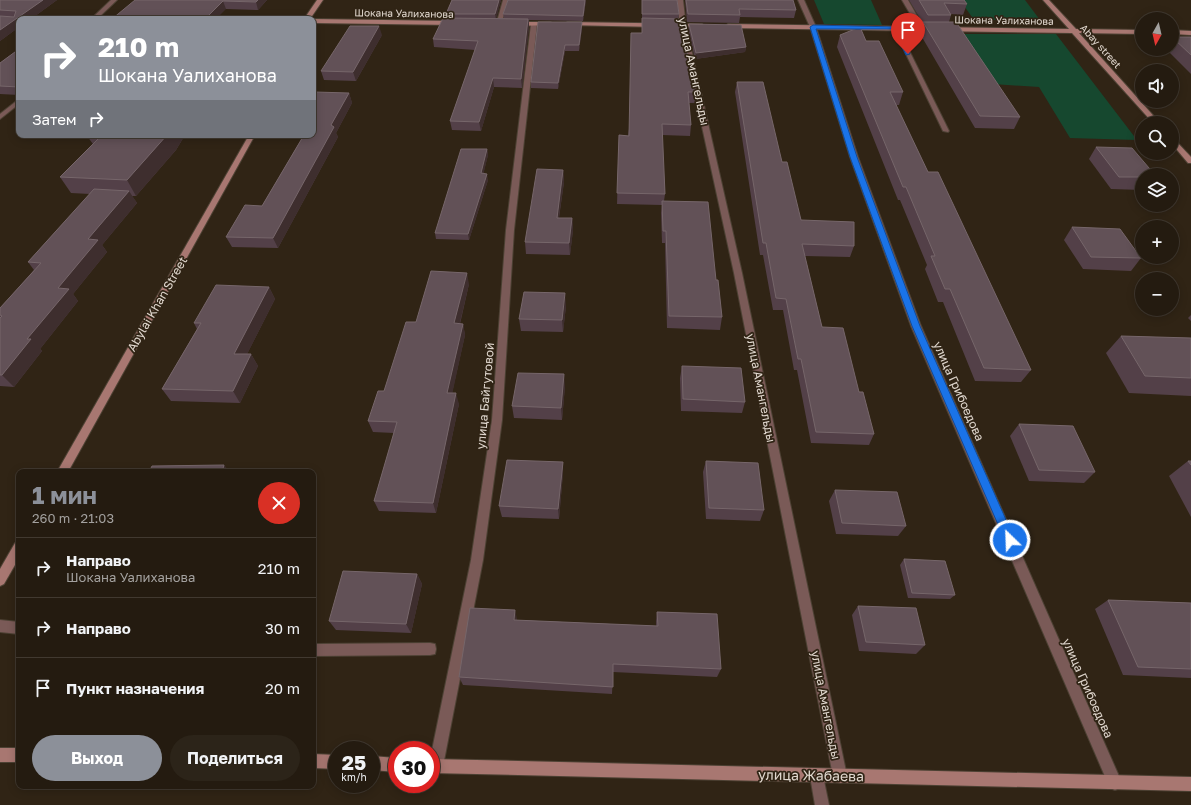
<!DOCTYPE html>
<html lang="ru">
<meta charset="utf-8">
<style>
body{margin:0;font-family:"Golos Text",sans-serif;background:#2c2419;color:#f1f3f6;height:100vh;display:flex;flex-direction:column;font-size:15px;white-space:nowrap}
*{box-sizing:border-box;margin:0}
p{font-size:13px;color:#a3a19f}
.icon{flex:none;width:22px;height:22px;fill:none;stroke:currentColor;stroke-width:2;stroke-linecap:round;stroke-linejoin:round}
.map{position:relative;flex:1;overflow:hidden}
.side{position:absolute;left:16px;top:469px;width:300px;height:320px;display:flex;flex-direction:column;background:#241b10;border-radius:8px;box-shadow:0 2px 10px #0003,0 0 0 1px #413930}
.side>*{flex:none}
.hud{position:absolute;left:16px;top:16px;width:300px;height:122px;border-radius:8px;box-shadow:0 2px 10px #0003,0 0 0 1px #413930;background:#8c9099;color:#fff;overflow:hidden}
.needle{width:26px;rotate:188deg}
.tools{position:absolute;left:1135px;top:12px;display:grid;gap:8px}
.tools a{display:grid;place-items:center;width:44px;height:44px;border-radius:50%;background:#241b10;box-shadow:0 2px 10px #0003,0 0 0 1px #413930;font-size:20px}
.speed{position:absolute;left:328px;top:741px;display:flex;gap:8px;font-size:20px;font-weight:700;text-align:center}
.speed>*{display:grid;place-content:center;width:52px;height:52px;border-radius:50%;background:#241b10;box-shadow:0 2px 10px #0003,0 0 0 1px #413930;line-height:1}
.speed small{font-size:10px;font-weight:400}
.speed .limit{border:6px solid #d22;background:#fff;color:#111}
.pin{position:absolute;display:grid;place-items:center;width:34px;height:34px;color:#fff;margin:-41px -17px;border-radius:50% 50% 50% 0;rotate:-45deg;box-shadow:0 0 4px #0007}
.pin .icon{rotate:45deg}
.me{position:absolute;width:44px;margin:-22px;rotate:336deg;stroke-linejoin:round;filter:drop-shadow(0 0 3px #0008)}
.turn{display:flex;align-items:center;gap:14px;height:84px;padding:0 16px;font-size:18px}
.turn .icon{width:52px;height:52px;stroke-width:2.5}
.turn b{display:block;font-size:28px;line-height:34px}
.then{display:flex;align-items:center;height:38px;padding:0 16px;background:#0003;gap:8px;font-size:15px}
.round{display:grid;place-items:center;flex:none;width:42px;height:42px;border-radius:21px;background:#2c2419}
.summary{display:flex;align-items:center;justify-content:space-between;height:68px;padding:0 16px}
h1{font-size:24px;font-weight:700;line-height:30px;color:#8c9099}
.action{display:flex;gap:8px;margin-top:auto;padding:8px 16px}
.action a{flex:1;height:46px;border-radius:24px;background:#8c9099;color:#fff;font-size:16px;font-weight:700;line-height:46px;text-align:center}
.action a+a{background:#2c2419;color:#f1f3f6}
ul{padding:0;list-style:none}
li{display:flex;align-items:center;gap:12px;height:60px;padding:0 16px;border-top:1px solid #413930}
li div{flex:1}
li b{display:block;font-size:15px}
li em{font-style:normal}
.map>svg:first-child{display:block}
.green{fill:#16482f}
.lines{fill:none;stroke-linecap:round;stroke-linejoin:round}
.lane-casing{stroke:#4c4133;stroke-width:2}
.street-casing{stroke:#4c4133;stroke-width:2}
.secondary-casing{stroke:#4c4133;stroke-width:2}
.lane{fill:#7a5a57;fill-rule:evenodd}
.street{fill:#7a5a57;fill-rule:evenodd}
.secondary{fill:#a87771;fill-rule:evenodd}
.wall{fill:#534048}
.shaded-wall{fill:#3e2e2e}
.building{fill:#625157;stroke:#76666a}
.route{fill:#1a73e8;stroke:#114b97}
.labels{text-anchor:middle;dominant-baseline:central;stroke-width:3.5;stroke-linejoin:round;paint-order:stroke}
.far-street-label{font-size:10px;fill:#e1d8cf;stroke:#302415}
.street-label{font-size:12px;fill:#e1d8cf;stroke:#302415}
.near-street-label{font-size:14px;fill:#e1d8cf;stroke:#302415}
</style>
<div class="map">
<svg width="1191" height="805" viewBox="0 0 1191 805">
<rect width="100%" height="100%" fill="#302415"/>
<g class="green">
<path d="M814 0H871L882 25 824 24Z"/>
<path d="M960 0H1025L1040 20H974Z"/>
<path d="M955 34H1056L1137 140 1070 138 1039 87 993 84Z"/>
</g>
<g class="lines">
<defs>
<g id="lane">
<path d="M902 0H908L924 28 923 29H919Z"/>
<path d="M893 27 898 28 949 131 948 132 943 131Z"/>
<path d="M0 620 19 622V634L0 632Z"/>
<path d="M430 643 435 644 436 649 435 654 430 655 313 656V644Z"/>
</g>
<g id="street">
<path d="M111 0H117L97 19H91Z"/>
<path d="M503 0H509L501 24 496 25Z"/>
<path d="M677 0H683L686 26 742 273 847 776 845 781 840 783 835 781 833 776 734 273 680 26Z"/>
<path d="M798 0H804L816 27 858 157 921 326 1122 783 1120 788 1115 790 1110 788 911 326 850 157 810 27Z"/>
<path d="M534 22 537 24 514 230 502 420 483 560 443 766 441 771 436 773 431 771V755L471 560 492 420 506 230 531 24Z"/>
<path d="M19 99V104L0 119V114Z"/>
<path d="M817 769 822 771 829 805H815L810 776 812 771Z"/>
</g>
<g id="secondary">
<path d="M317 0H323L310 19H304Z"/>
<path d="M1043 0H1049L1076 29 1142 30V34L1079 33 1160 123H1153L1072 33 728 28 725 26 728 24 1069 29Z"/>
<path d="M313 19 454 21 457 23 454 25 313 23Z"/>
<path d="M550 22 552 23V25L516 26 513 24 516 22Z"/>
<path d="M568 22 702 24 705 26 702 28 566 25V23Z"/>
<path d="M1172 30 1191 31V35L1172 34Z"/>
<path d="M249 135H255L68 472H57Z"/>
<path d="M1172 138 1174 139 1191 157V163H1188L1172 144Z"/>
<path d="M19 542V558L4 584 0 586V569L15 543Z"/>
<rect x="0" y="748" width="19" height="14"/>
<path d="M313 754 337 755V769L313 768Z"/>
<path d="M371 756 397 758V772L371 770Z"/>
<path d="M431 759 1191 777V791L431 773Z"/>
</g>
</defs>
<use href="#lane" class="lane-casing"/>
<use href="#street" class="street-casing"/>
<use href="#secondary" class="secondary-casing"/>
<use href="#lane" class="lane"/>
<use href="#street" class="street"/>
<use href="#secondary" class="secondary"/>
</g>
<g class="wall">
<path d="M0 0H57L31 19H19V27L0 41Z"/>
<path d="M135 0H267L258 10 226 9Z"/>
<path d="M452 0H501L496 18H504L503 14 508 0H586L583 21 529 20V27L522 88 494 87 481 131 452 130 450 121 475 50 434 47 433 39 447 18 446 14Z"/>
<path d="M642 0H677L679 14 678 19 696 92 695 103H689L691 125 690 136 662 135 665 194 664 201 716 280 722 317 720 330 667 328 665 243H662L661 213 662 205 617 204 619 135 628 136 642 33Z"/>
<path d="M685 0H793L796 10 794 18 740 17 739 23 687 22Z"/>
<path d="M909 0H964L967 4 963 15 951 14V15L949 22 1020 117 1014 129 975 128 919 32 922 22Z"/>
<path d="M582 22V28L579 51H565L558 89 531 88V82Z"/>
<path d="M689 24 746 47 745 52 695 59 688 29Z"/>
<path d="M382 35 356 81 324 80 321 71Z"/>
<path d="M840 35 866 41 903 92 899 105H896L928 172 1031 370 1021 382 975 381 943 302H938L925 269 927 265 900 200H898L837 47Z"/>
<path d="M1172 37H1191V74L1166 49H1172Z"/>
<path d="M19 49V95L0 94V63Z"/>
<path d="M737 82 782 162 801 220 854 246 850 257 805 256 822 327 859 392 874 434 869 445 811 443 797 370H794L783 310H773L763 255H760L735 92Z"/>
<path d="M349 93 352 103 336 133 338 137 278 248 232 247 226 237 262 206 302 138H297L295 135H313Z"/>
<path d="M88 135H185L176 150 136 196H132L137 203 102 245 107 252 73 294 78 301 40 349 42 351 14 387 0 386V308L34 270 28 262 90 194 71 193 60 177 93 144 87 136Z"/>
<path d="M1096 147 1142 175V190L1111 189 1089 159Z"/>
<path d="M487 149 488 155 483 174 488 180 469 240 436 239 435 233Z"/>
<path d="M563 170 564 182 559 218H572L573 230 570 255 526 254 525 242Z"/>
<path d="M1072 227 1141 258 1131 271 1083 269 1064 240Z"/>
<path d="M469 284 460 324H463L465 335 452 393 459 404 436 513 379 511 374 501 394 433 373 432 368 421 384 391 416 322Z"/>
<path d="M269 287 275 299 247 354H251L258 366 240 403 171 401 162 389 197 329 194 323Z"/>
<path d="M566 306 563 332 521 331 519 319Z"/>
<path d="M1191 315V321L1188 318Z"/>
<path d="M1121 336 1191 338V396L1129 393 1106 353Z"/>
<path d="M682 366 745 402 742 413 681 411 680 378Z"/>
<path d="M565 386 562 420 514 418 512 406Z"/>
<path d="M1019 424 1095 472 1084 483 1029 481 1010 436Z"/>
<path d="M706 461 764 510 760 521 706 519 703 472Z"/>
<path d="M1188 461H1191V517L1169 476Z"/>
<path d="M563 462V473L559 519 502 517 499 506Z"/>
<path d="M835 490 906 526 898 536 836 534 829 501Z"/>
<path d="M904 559 955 595 950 599 908 598 900 565Z"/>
<path d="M417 574 422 584 411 633 336 630 329 621Z"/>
<path d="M1108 600 1191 603V678L1123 675 1095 609Z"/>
<path d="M858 606 925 645 916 654 859 651 852 615Z"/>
<path d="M657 612 721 669 717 677 613 672 612 694 463 685 459 677 517 619V620L656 626V621Z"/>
</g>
<g class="shaded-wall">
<path d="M43 0H57L31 19H19V27L0 41V30Z"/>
<path d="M258 0H267L258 10 256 2Z"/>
<path d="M499 0H501L496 20 495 14Z"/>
<path d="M585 0H586L583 21V16Z"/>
<path d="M223 1 226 9 216 19H205Z"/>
<path d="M528 19 529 27 522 88 521 79Z"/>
<path d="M582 22V28L579 51V45Z"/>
<path d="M379 26 382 35 356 81 353 72Z"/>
<path d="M565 45V51L558 89V83Z"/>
<path d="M746 47 745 52 695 59 696 53Z"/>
<path d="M493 78 494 87 481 131 479 122Z"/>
<path d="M349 93 352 103 336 133 338 137 278 248 273 238 331 125Z"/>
<path d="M167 135H185L176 150 136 196 127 180Z"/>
<path d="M487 149 488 155 482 180 481 173Z"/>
<path d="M563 170 564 182 557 230V218Z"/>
<path d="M487 174 488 180 469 240 468 234Z"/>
<path d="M129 191 137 203 102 245 107 252 73 294 78 301 40 349 42 351 14 387 2 375 27 339 88 239Z"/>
<path d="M572 218 573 230 570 255 569 243Z"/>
<path d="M467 273 469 284 457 335 454 323Z"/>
<path d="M269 287 275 299 241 366 234 354Z"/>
<path d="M565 293 566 306 563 332 562 320Z"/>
<path d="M463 324 465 335 450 404 447 393Z"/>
<path d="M251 354 258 366 240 403 233 391Z"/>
<path d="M564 374 565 386 562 420 561 408Z"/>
<path d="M456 393 459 404 436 513 433 503Z"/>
<path d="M563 462V473L559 519 558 509Z"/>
<path d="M224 465 230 472H222Z"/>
<path d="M417 574 422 584 411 633 406 624Z"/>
<path d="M515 610 517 619 516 629 514 620Z"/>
</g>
<g class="building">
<path d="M0 0H43L0 30V16L14 17 16 11 0 10Z"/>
<path d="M135 0H258L256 2 223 1 205 19H112Z"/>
<path d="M452 0H499L495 14H446Z"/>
<path d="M508 0H585L583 16 503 14Z"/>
<path d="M642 0H677L679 14H642Z"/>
<path d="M686 0H793L796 10 739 9 740 15 688 14Z"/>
<path d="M919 0H964L967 4 944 3 951 15H928Z"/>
<path d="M443 18 528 19 521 79 493 78 479 122 450 121 478 41 433 39Z"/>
<path d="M642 18 680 19 696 92H688L691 125 662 124 665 194 617 193 619 135 629 136 631 33H642Z"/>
<path d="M538 22H582L579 45H565L558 83 531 82Z"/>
<path d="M923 22H956L1020 117 980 116Z"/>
<path d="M689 24 741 25 746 47 696 53Z"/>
<path d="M350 26H379L353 72 321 71Z"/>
<path d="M860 27 866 41H879L903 92H890L928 172H938L1031 370 984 368 950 289H945L931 256H935L906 187H903L840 35Z"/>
<path d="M1172 37H1191V55Z"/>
<path d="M19 49V87L0 86V63Z"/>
<path d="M737 82H763L782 162H787L801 220 854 222V246L802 244 822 327 843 328 859 392H863L874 434 816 432 801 359H798L786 299 776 298 766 243H763Z"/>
<path d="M315 92 349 93 331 125 334 127 273 238 226 237 245 205 262 206 304 135H313V96Z"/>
<path d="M88 135H167L127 180 60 177 102 135 87 136Z"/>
<path d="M1096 147 1132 148 1155 175H1142V177H1119Z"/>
<path d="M461 149H487L481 173 487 174 468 234 435 233Z"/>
<path d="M537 169 563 170 557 218H572L569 243 525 242Z"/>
<path d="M94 189 129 191 88 239 98 240 58 288 69 289 27 339H31L2 375H0V318L2 316 0 315V308L41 263 28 262Z"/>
<path d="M662 201 708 202 716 280H718L722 317 669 316 666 231H663Z"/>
<path d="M1072 227 1120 229 1141 258 1091 257Z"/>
<path d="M431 271 467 273 454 323 463 324 447 393H456L433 503 374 501 397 422 368 421 378 391H384L406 322H416Z"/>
<path d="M216 285 269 287 234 354H251L233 391 162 389 201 323H194Z"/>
<path d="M524 292 565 293 562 320 519 319Z"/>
<path d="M1121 336 1191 338V378L1145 376Z"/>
<path d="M682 366 741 368 745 402 683 399Z"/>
<path d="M518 373 564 374 561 408 512 406Z"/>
<path d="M1019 424 1073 426 1095 472 1039 470Z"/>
<path d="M507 460 563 462 558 509 499 506Z"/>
<path d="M706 461 758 463 764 510 709 508Z"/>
<path d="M1188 461H1191V465Z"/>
<path d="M224 465 222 472H149L152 466Z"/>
<path d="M835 490 897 492 906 526 842 523Z"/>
<path d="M904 559 945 561 955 595 912 593Z"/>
<path d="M343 571 417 574 406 624 329 621Z"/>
<path d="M1108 600 1191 603V669L1138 667Z"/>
<path d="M858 606 916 608 925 645 866 642Z"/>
<path d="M470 608 515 610 514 620 658 626 657 612 717 614 721 669 613 664V687L459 677Z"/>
</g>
<path class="route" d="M813 25 897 27 910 54 906 55 893 29H816L857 157 920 326 1015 540 1013 543 1010 545 1006 543 912 326 850 157 810 27Z"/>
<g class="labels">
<g class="far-street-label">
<text transform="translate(404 13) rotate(1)">Шокана Уалиханова</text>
<text transform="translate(1004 20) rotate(1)">Шокана Уалиханова</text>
<text transform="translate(1101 46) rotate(48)">Abay street</text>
</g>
<g class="street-label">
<text transform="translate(694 71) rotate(78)">улица Амангельды</text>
<text transform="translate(157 304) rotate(-60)">Abylai Khan Street</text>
<text transform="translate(761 388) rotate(79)">улица Амангельды</text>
<text transform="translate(959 391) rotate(66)">улица Грибоедова</text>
<text transform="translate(485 396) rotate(-85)">улица Байгутовой</text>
<text transform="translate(1088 688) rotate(66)">улица Грибоедова</text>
<text transform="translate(826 705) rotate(79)">улица Амангельды</text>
</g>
<g class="near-street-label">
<text transform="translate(811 775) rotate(1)">улица Жабаева</text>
</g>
</g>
</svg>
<div class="tools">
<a><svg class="needle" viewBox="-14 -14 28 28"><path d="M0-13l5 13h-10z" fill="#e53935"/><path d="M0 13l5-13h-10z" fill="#a3a19f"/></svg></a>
<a><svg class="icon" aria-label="sound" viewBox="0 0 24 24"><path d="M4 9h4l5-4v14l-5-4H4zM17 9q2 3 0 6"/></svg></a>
<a><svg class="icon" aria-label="search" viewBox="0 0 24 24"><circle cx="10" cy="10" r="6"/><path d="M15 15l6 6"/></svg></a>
<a><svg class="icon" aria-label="layers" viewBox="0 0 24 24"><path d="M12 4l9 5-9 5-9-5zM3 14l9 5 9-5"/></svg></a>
<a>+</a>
<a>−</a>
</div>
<div class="speed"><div>25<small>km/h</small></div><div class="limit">30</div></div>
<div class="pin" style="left:908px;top:54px;background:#d93025"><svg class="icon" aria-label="arrive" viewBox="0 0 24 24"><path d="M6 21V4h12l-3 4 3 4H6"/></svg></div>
<svg class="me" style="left:1010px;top:540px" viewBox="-20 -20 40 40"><circle r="17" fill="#1a73e8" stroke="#fff" stroke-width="3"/><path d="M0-11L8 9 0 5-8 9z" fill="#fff"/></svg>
<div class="hud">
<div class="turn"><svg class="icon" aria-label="right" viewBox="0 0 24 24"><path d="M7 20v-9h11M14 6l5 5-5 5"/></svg><div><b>210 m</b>Шокана Уалиханова</div></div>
<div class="then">Затем<svg class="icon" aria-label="right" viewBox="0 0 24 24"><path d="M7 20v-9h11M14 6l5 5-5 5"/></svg></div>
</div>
<section class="side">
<div class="summary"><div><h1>1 мин</h1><p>260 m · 21:03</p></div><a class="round" style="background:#d93025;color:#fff"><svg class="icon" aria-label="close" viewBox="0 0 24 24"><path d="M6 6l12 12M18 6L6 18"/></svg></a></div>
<ul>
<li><svg class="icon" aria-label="right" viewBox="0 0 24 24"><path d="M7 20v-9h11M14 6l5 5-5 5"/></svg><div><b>Направо</b><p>Шокана Уалиханова</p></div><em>210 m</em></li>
<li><svg class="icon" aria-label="right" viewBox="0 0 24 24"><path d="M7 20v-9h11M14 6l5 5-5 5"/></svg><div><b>Направо</b></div><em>30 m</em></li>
<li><svg class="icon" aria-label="arrive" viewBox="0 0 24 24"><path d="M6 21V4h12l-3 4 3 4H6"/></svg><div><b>Пункт назначения</b></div><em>20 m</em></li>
</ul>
<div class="action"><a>Выход</a><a>Поделиться</a></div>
</section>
</div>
